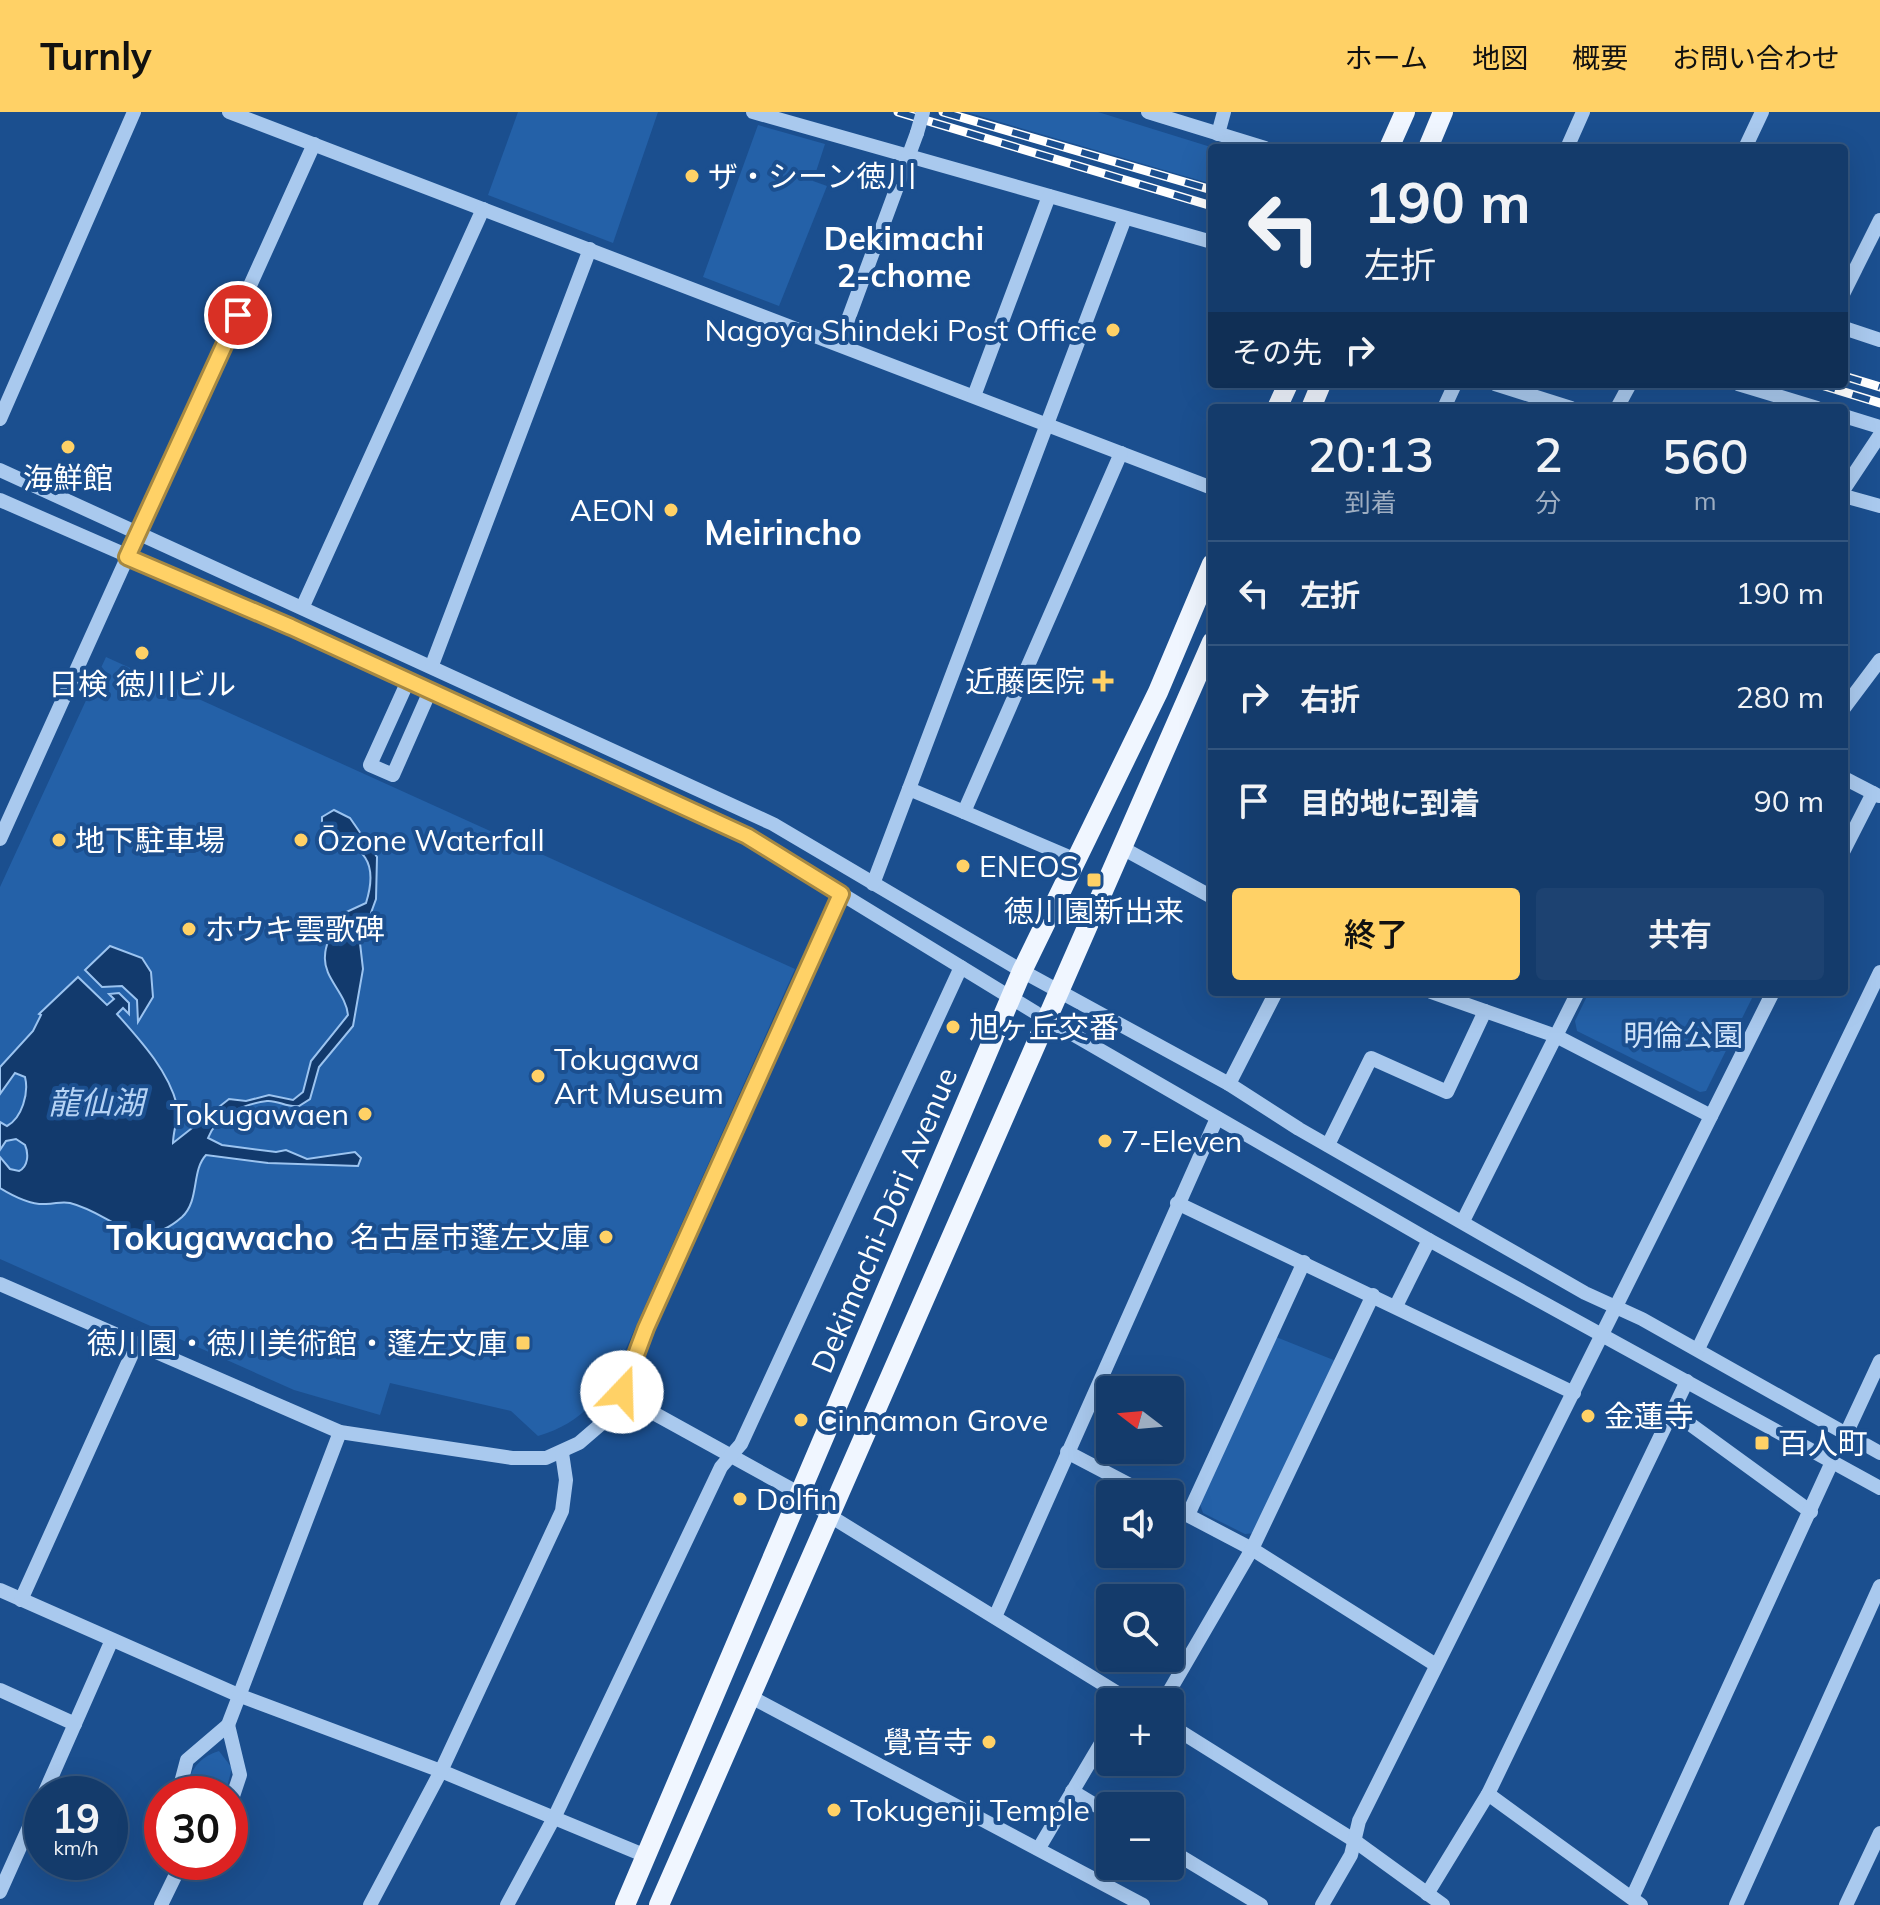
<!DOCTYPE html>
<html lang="ja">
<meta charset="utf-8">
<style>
body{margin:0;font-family:Mulish,"Noto Sans JP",sans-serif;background:#1d4271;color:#f1f3f6;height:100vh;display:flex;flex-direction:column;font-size:30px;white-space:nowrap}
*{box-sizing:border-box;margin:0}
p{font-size:26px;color:#9dadc1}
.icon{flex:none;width:44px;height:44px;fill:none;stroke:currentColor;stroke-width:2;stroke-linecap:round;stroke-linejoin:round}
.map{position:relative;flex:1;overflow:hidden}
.panel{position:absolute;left:1208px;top:292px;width:640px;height:592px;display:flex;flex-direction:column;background:#143b6b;border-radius:8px;box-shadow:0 8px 32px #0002,0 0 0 2px #33557e}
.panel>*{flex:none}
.hud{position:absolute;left:1208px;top:32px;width:640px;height:244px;border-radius:8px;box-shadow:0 8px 32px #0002,0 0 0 2px #33557e;background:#143b6b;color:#f1f3f6;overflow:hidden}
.needle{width:52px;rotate:286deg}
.controls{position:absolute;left:1096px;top:1264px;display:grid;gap:16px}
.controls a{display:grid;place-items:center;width:88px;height:88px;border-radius:8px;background:#143b6b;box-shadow:0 8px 32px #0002,0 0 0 2px #33557e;font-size:40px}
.speed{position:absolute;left:24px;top:1664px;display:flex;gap:16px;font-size:40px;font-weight:700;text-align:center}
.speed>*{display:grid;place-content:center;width:104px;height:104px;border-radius:50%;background:#143b6b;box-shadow:0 8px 32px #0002,0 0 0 2px #33557e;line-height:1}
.speed small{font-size:20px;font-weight:400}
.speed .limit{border:12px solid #d22;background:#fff;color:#111}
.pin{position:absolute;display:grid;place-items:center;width:68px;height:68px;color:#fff;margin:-34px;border:4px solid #fff;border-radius:50%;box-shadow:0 2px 8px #0007}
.me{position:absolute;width:88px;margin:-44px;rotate:21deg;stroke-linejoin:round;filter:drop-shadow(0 0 6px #0008)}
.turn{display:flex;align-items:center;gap:28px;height:168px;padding:0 24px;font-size:36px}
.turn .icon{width:104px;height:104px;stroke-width:2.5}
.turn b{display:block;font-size:56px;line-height:68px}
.then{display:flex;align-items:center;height:76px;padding:0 24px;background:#0003;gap:16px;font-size:30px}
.eta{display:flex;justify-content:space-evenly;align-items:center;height:136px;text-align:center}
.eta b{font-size:48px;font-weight:600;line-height:56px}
.cta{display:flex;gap:16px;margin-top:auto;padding:16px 24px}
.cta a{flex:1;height:92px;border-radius:8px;background:#ffd166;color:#111;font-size:32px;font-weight:600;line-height:92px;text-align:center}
.cta a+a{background:#1d4271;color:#f1f3f6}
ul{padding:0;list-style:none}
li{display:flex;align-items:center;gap:24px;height:104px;padding:0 24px;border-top:2px solid #33557e}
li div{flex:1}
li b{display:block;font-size:30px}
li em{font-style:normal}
header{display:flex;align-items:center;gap:48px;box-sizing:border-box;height:112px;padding:0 40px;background:#ffd166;color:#111}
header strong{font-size:38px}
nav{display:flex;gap:44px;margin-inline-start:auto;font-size:28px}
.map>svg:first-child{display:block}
.green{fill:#2461a8}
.water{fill:#123a6d;stroke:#9cc4f0;stroke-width:2}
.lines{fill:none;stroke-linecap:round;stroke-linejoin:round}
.minor{stroke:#a9c9ee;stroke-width:14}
.major{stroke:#f0f6ff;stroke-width:20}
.rail-casing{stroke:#fff;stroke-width:9}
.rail{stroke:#1b4f8f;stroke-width:6;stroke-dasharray:18;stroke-linecap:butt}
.minor-bridge{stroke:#a9c9ee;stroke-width:14}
.route-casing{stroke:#a68842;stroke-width:20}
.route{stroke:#ffd166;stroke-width:14}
.poi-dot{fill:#ffd166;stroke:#1b4f8f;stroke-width:3}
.labels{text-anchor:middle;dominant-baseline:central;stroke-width:8;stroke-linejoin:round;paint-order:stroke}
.poi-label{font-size:30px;fill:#fff;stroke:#1b4f8f;text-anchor:start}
.park-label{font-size:30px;fill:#cfe3fa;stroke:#1b4f8f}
.street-label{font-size:30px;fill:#fff;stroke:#1b4f8f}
.neighbourhood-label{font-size:32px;font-weight:bold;fill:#fff;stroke:#1b4f8f}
.water-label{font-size:32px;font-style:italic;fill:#b5d3f5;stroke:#1b4f8f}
.quarter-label{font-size:34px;font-weight:bold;fill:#fff;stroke:#1b4f8f}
</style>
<header>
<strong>Turnly</strong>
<nav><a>ホーム</a><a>地図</a><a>概要</a><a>お問い合わせ</a></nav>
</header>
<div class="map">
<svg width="1880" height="1793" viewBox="0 0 1880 1793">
<rect width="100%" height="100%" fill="#1b4f8f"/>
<g class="green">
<path d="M518 0H658L613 131 488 83Z"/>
<path d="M966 0H1098L1214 36 1212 72Z"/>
<path d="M758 13 825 32 813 69 827 74 779 194 703 165Z"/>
<path d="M106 545 795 857 623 1243C601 1284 585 1310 538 1324L511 1299 390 1271 380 1303 294 1278 0 1147V775Z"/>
<path d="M1589 880H1755L1706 979 1700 980 1577 919 1575 909Z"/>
<path d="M1276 1225 1336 1249 1255 1421 1245 1422 1203 1401 1200 1392Z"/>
<path d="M219 1639 232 1656 225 1682H185C188 1661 198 1645 219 1639Z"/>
</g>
<g class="water">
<path d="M334 698 350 706 377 745 376 787 360 831 363 857 353 914 319 955 310 987 299 994C287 996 278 988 267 989 244 992 216 1004 208 1026L222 1033 276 1040 286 1038 307 1047 355 1040 361 1046 358 1054 268 1051 206 1043C191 1059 200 1088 182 1105 138 1144 114 1102 70 1091 61 1089 56 1092 46 1092 30 1093 13 1084 0 1076V1045L10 1057 19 1059C28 1055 29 1042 25 1033L16 1027 6 1029 0 1038V1010L7 1014C22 1006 29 981 25 965L15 961 0 982V955L33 919 41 903 39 902 78 865 107 893 114 887 109 882 119 881 129 891V902L123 896 117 902C140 928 168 958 177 993 179 1005 173 1019 173 1031L229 987 246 989 269 983 293 988 303 980 311 949 348 903C346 881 323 866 325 844 325 830 336 815 342 802L366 791C381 743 358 736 322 716V705Z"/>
<path d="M110 834 142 846 151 860 153 885 138 910 137 888 122 874 102 875 85 858Z"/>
</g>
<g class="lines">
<g class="minor">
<path d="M229 0 1212 376"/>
<path d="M753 0 1212 130"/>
<path d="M1148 0 1265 36"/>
<path d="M1218 22 1224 0"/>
<path d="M1567 36 1583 0"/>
<path d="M1745 36 1762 0"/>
<path d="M1844 180 1880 108"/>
<path d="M1844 216 1880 228"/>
<path d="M839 232 917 21"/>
<path d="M1495 272 1571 296"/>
<path d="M1738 272 1817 296"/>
<path d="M974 284 1049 84"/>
<path d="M1444 296 1455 272"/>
<path d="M1617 296 1630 272"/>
<path d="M1844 304 1880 315"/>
<path d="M0 307 134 0"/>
<path d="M0 358 773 712 1022 859 1229 972 1299 1017 1585 1181 1642 1207 1880 1341"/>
<path d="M1844 377 1880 323"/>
<path d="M1844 384 1880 394"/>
<path d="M0 388 291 515 747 724 1036 901 1429 1128 1880 1376"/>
<path d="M303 494 483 97"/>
<path d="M432 553 590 137"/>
<path d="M408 569 370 653 393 663 430 579"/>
<path d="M1844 596 1880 548"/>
<path d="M1844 666 1879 684"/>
<path d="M909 677 964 700 1121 341"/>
<path d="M964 700 1076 748"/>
<path d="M0 727 314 32"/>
<path d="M1124 737 1212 785"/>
<path d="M1844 738 1873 681"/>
<path d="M873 772 1125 106"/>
<path d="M1431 880 1556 924 1711 1004"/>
<path d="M1229 972 1276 880"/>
<path d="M1328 1033 1371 946 1447 980 1485 899"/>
<path d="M1177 1091 1574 1281"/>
<path d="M1463 1109 1578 880"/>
<path d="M0 1172 340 1320 512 1346H546L579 1331 622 1294 648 1298 802 1383 830 1404 1132 1590"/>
<path d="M1396 1194 1429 1128"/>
<path d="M1698 1237 1880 860"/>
<path d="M622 1294 624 1270 646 1216 841 782"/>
<path d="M1672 1299 1811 1400"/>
<path d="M1846 1322 1880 1249"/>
<path d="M1067 1340 1147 1382"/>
<path d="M1170 1394 1252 1437 1436 1553"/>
<path d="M1188 1403 1304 1150"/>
<path d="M0 1478 238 1583 441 1659 646 1744"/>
<path d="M21 1488 136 1233"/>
<path d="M995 1505 1217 1006"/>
<path d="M0 1578 75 1612"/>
<path d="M751 1585 1143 1793"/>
<path d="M1163 1590 1252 1437 1373 1183"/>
<path d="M228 1613 240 1663 230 1693"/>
<path d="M1170 1613 1352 1727 1443 1793"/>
<path d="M1072 1679 1110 1702"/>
<path d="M44 1682 111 1530"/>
<path d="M178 1682 187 1648 228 1613 340 1320"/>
<path d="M1488 1682 1641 1793"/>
<path d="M1039 1736 1110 1616"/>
<path d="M1170 1738 1261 1793"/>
<path d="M0 1780 42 1686"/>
<path d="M1427 1782 1488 1682 1687 1269"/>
<path d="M1632 1786 1832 1350"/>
<path d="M161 1793 182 1750"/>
<path d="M370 1793 441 1659 562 1399 566 1368 562 1341"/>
<path d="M507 1793 555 1704 721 1355 741 1332 961 855"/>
<path d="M1322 1793 1351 1743 1359 1709 1773 880"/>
<path d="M1736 1793 1880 1474"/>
<path d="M1846 1793 1880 1721"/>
</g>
<g class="major">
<path d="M1389 36 1405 0"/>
<path d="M1428 36 1443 0"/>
<path d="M1277 296 1288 272"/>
<path d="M1311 296 1321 272"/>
<path d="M625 1793 1022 859 1158 580 1212 452"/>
<path d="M659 1793 1212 530"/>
</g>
<defs>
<g id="rail">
<path d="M898 0 1212 94"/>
<path d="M943 0 1212 78"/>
<path d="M1844 264 1880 275"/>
<path d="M1818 272 1880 291"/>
</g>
</defs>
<use href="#rail" class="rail-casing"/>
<use href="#rail" class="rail"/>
<path class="minor-bridge" d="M917 21 923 0"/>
</g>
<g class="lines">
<defs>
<path id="route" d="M238 203 127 445 291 515 747 724 841 782 646 1216 622 1280"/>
</defs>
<use href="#route" class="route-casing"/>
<use href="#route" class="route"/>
</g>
<g class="poi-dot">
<circle cx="692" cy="64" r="8"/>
<circle cx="1113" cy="218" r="8"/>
<circle cx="68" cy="335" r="8"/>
<circle cx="671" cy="398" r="8"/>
<circle cx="142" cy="541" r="8"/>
<path d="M1099 557h8v8h8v8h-8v8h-8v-8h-8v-8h8z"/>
<circle cx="59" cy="728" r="8"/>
<circle cx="301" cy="728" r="8"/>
<circle cx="963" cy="754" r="8"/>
<rect x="1086" y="760" width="16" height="16" rx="4"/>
<circle cx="189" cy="817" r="8"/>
<circle cx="953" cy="915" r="8"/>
<circle cx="538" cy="964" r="8"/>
<circle cx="365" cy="1002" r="8"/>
<circle cx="1105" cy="1029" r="8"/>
<circle cx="606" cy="1125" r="8"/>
<rect x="515" y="1223" width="16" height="16" rx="4"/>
<circle cx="1588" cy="1304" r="8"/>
<circle cx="801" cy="1308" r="8"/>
<rect x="1754" y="1323" width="16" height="16" rx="4"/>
<circle cx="740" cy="1387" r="8"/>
<circle cx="989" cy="1630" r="8"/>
<circle cx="834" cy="1698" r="8"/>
</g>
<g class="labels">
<g class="poi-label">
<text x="708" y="64">ザ・シーン徳川</text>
<text x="1097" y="218" text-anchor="end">Nagoya Shindeki Post Office</text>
<text x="68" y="366" text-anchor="middle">海鮮館</text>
<text x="655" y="398" text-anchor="end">AEON</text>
<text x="1085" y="569" text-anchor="end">近藤医院</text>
<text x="142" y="572" text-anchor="middle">日検 徳川ビル</text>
<text x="75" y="728">地下駐車場</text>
<text x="317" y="728">Ōzone Waterfall</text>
<text x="979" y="754">ENEOS</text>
<text x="1094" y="799" text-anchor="middle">徳川園新出来</text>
<text x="205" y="817">ホウキ雲歌碑</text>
<text x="969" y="915">旭ヶ丘交番</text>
<text x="554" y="947">Tokugawa<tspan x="554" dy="34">Art Museum</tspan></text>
<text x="349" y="1002" text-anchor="end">Tokugawaen</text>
<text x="1121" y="1029">7-Eleven</text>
<text x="590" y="1125" text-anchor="end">名古屋市蓬左文庫</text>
<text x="507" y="1231" text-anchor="end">徳川園・徳川美術館・蓬左文庫</text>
<text x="1604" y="1304">金蓮寺</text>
<text x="817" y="1308">Cinnamon Grove</text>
<text x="1778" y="1331">百人町</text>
<text x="756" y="1387">Dolfin</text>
<text x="973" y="1630" text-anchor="end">覺音寺</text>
<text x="850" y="1698">Tokugenji Temple</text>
</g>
<g class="park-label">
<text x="1683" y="923">明倫公園</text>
</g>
<g class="street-label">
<text transform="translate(884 1108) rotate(-67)">Dekimachi-Dōri Avenue</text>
</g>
<g class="neighbourhood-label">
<text x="904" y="126">Dekimachi<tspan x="904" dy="37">2-chome</tspan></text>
</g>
<g class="water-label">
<text x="96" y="990">龍仙湖</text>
</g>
<g class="quarter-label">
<text x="783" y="420">Meirincho</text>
<text x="220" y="1125">Tokugawacho</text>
</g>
</g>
</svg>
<div class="controls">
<a><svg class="needle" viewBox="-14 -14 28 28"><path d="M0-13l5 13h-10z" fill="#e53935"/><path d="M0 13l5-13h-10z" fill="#9dadc1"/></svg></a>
<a><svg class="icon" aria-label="sound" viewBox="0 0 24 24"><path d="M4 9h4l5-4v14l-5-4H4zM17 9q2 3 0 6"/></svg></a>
<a><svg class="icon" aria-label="search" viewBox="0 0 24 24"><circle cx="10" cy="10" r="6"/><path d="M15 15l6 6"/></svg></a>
<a>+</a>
<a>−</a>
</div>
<div class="speed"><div>19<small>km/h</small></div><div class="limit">30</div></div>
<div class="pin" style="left:238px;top:203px;background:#d93025"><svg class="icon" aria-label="arrive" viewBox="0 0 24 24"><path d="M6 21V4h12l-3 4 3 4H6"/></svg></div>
<svg class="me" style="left:622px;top:1280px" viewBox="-20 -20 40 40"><circle r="19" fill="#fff"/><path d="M0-13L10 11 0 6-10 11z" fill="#ffd166"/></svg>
<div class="hud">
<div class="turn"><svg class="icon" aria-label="left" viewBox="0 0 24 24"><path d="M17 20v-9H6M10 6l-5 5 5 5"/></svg><div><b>190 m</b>左折</div></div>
<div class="then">その先<svg class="icon" aria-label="right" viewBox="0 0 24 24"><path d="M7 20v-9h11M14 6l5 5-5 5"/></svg></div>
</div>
<section class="panel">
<div class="eta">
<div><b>20:13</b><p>到着</p></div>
<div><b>2</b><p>分</p></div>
<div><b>560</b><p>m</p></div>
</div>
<ul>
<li><svg class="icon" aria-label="left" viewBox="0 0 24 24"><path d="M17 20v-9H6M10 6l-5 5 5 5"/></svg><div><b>左折</b></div><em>190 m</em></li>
<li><svg class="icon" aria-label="right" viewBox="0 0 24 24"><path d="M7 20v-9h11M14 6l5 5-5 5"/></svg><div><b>右折</b></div><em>280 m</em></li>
<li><svg class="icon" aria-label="arrive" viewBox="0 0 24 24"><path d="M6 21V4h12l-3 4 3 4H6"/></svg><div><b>目的地に到着</b></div><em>90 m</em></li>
</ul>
<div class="cta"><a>終了</a><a>共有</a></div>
</section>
</div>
